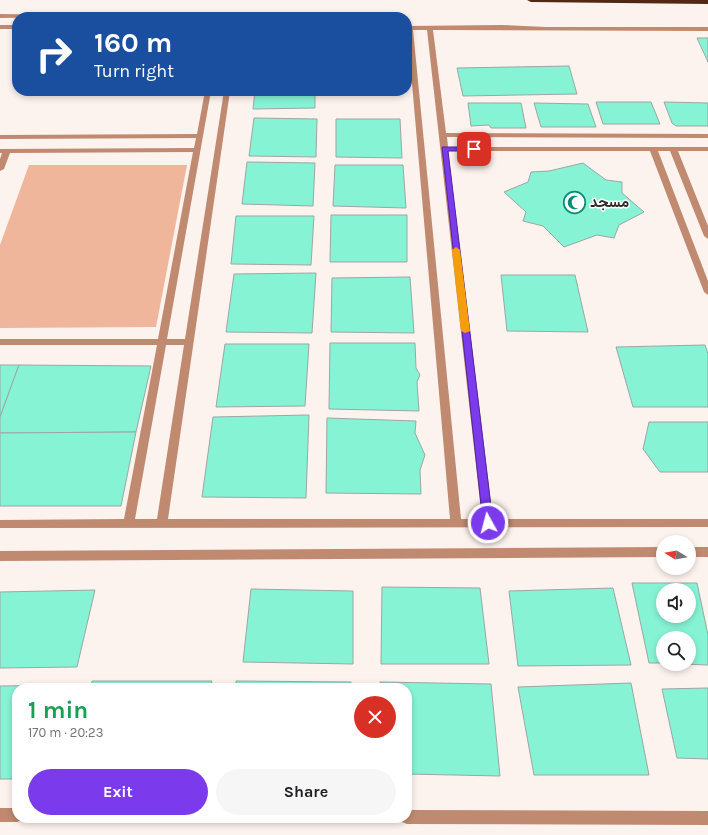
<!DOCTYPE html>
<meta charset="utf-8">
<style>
body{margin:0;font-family:Karla,Vazirmatn,sans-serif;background:#f6f6f6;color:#202124;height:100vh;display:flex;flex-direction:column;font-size:15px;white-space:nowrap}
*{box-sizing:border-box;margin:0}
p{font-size:13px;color:#757577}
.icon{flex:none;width:22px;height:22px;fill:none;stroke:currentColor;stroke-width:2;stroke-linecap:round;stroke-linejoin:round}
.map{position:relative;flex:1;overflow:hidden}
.panel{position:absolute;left:12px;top:683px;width:400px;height:140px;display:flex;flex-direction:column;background:#fff;border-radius:16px;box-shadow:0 2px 6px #0003}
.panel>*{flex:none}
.guide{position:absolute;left:12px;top:12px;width:400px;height:84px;border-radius:16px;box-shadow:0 2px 6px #0003;background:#1a4fa0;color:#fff;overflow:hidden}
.needle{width:26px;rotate:281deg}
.tools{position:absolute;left:656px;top:535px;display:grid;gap:8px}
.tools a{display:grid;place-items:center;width:40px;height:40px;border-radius:50%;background:#fff;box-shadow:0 2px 6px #0003;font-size:20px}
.pin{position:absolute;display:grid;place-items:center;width:34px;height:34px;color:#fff;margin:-17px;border-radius:8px;box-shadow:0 2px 6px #0006}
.me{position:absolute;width:44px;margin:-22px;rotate:353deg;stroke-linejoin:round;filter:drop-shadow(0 0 3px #0008)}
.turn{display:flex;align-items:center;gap:14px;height:84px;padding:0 16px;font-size:18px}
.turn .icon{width:52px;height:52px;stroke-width:2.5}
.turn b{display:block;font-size:28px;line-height:34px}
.round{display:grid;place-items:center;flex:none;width:42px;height:42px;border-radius:21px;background:#f6f6f6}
.headline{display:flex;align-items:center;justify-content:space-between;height:68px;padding:0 16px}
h1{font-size:24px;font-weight:700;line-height:30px;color:#1e9e55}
.action{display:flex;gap:8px;margin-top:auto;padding:8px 16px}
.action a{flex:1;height:46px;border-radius:24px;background:#7c3aed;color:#fff;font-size:16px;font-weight:700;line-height:46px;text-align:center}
.action a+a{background:#f6f6f6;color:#202124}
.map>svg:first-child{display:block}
.green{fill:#f0b69c}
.building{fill:#86f3d5;stroke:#9da6a3;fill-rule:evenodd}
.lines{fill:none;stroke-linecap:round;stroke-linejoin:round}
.minor{fill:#c08a70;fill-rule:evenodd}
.motorway{fill:#502814;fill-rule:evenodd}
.route{fill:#7c3aed;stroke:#51269a}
.slow{fill:#f59e0b}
.labels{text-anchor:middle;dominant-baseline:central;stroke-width:3;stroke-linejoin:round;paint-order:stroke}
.poi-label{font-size:15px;font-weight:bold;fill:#2f2c2a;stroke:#fff;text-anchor:start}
</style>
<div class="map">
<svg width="708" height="835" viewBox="0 0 708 835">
<rect width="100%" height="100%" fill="#fcf2ee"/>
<path class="green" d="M29 165H187L156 327 0 328V245Z"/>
<g class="building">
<path d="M697 38H708V62Z"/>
<path d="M569 66 577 94 463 96 457 68Z"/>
<path d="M255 91H315V108L253 109Z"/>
<path d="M596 102H651L660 124H603Z"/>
<path d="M664 102 708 103V126H676L672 123Z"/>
<path d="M468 103H521L526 128H491L489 125 471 126Z"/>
<path d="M534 103 588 104 596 127H541Z"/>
<path d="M254 118 317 119 316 157 249 156Z"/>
<path d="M336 119H400L402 158 336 157Z"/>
<path d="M247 162 315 163 313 206 242 204Z"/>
<path d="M583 163 606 180 622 182V193L644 212 619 225 614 238 597 235 564 247 543 226 523 221 526 212 504 192 528 182 531 172 549 171Z"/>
<path d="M335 165H403L406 208 333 206Z"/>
<path d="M331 215H407V262H330Z"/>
<path d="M236 216H314L311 265 231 264Z"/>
<path d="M316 273 312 333 226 332 234 274Z"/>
<path d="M501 275H575L588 332 507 331Z"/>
<path d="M410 277 414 333 331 332 332 278Z"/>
<path d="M330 343H415L416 368 420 375 417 382 419 411 329 409Z"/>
<path d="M225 344H309L305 406 216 407Z"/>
<path d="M705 345 708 354V407H633L616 347Z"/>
<path d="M0 365H19L0 417Z"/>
<path d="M19 365 151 366 136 432 0 433V417Z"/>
<path d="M309 415 306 498 202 497 213 417Z"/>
<path d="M327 418 416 421 415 433 425 455 420 470 421 494 326 493Z"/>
<path d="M649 422H708V472H660L643 449Z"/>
<path d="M136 432 121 506H0V433Z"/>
<path d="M632 583H697L708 635V665L682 664H689V638H663V663H649ZM663 590H689V616H663Z"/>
<path d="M382 587 480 588 489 664H381Z"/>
<path d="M613 588 631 665 518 666 509 591Z"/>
<path d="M251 589 353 591V664L243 662Z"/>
<path d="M95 590 77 667 0 668V592Z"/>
<path d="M92 681H212L210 688H91Z"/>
<path d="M236 681 351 682V688H236Z"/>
<path d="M380 682 491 684 500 776 407 774V688H380Z"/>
<path d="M631 683 649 775H534L518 687Z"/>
<path d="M74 685 73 688H17V779H0V686Z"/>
<path d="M708 688V759L677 758 662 689Z"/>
</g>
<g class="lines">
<g class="minor">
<path d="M0 14 71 15 74 17 0 18Z"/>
<rect x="0" y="25" width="17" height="4"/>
<path d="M502 25 546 27H708V31L433 30 446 133 708 134V138L447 137 448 147H708V151H678L708 226V239L704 236 670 151H658L708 281V295L704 292 650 151H448L493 519H708V527L0 528V520L124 519 157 345H0V339H158L193 152 10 153 4 169 0 171V159L2 153H0V149L194 148 196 138 0 139V135L197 134 205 91H211L167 339H185L224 91H230L168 519H450L407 26ZM413 30H427L482 519H461ZM166 345H184L157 519H135Z"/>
<path d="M663 547V557L0 561V551Z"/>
<rect x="689" y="547" width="19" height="10"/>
<path d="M0 808H17V818H23L22 820 17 822H0Z"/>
<path d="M407 810 708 811V825L407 824 402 822 401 818H407Z"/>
</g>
<path class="motorway" d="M527 0H708V4L531 2Z"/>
</g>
<path class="route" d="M442 147H474L478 149 474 151H448L493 523 491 526H484L483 523Z"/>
<path class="slow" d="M456 247 460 250 470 331 465 333 461 331 452 250Z"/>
<defs>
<symbol id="mosque-ring" viewBox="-11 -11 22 22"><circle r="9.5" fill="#fff" stroke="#088d74" stroke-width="1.5"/><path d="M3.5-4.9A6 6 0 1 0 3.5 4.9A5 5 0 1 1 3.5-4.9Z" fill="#088d74"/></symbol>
</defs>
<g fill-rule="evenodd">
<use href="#mosque-ring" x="562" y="190" width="25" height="25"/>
</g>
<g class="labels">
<g class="poi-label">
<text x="590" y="202">مسجد</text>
</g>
</g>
</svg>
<div class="tools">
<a><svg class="needle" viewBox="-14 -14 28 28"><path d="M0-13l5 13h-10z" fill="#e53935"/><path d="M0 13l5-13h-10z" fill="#757577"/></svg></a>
<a><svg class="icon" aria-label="sound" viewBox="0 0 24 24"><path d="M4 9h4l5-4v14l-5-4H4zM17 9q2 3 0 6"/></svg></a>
<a><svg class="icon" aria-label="search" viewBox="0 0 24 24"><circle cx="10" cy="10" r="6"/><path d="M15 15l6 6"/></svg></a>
</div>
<div class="pin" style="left:474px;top:149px;background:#d93025"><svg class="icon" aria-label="arrive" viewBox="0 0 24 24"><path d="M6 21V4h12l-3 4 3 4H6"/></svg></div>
<svg class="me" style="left:488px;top:523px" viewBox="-20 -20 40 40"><circle r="17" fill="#7c3aed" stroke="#fff" stroke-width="3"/><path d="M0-11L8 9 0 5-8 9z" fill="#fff"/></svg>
<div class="guide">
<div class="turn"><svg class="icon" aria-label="right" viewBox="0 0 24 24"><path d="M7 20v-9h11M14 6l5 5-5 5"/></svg><div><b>160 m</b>Turn right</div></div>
</div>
<section class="panel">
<div class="headline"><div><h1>1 min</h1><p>170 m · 20:23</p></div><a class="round" style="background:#d93025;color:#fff"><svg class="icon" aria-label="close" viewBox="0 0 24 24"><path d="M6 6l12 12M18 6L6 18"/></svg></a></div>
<div class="action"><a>Exit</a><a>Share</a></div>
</section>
</div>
